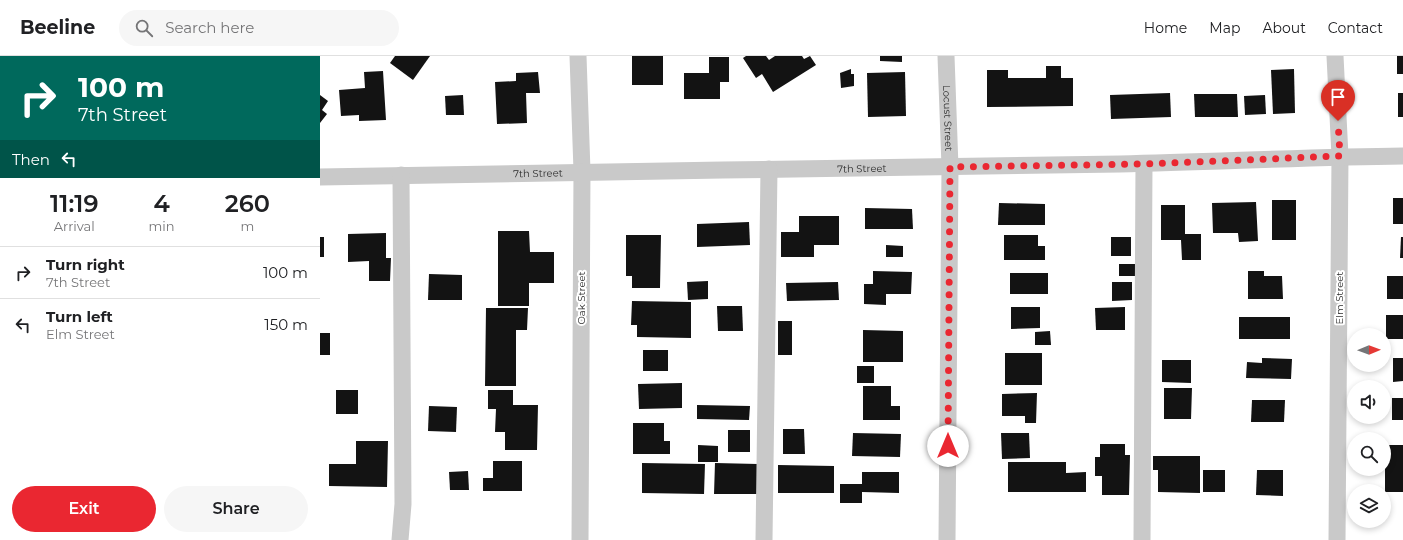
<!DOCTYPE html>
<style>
body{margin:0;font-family:Montserrat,sans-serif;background:#f6f6f6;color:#202124;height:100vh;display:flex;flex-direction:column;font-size:15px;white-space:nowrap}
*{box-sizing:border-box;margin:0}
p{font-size:13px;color:#757577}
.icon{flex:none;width:22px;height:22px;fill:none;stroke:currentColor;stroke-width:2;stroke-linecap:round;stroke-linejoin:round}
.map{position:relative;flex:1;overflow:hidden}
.sheet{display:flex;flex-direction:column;background:#fff;width:320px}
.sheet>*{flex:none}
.banner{background:#00695c;color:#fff;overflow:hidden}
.needle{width:26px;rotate:89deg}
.buttons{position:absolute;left:1027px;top:272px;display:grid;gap:8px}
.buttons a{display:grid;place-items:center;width:44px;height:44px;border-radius:50%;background:#fff;box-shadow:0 2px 6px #0003;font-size:20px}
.pin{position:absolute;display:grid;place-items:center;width:34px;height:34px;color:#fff;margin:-41px -17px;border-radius:50% 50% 50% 0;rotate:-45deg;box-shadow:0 0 4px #0007}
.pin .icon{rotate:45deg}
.me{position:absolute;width:44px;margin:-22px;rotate:0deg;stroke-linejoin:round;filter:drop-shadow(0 0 3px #0008)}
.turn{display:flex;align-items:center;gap:14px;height:84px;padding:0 12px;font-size:18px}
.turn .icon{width:52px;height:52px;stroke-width:2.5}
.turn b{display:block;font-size:28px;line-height:34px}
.then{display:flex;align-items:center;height:38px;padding:0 12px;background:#0003;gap:8px;font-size:15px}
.eta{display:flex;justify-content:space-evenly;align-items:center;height:68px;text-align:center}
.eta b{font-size:24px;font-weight:600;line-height:28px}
.cta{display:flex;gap:8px;margin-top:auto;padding:8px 12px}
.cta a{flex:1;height:46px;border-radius:24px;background:#ea2731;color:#fff;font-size:16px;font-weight:600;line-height:46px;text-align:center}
.cta a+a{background:#f6f6f6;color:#202124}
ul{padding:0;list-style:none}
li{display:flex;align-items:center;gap:12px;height:52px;padding:0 12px;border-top:1px solid #e0e0e0}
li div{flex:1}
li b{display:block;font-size:15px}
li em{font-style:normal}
header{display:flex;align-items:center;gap:24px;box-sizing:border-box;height:56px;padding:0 20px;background:#fff;border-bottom:1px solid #e0e0e0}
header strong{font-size:19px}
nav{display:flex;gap:22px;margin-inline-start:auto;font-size:14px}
.search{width:280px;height:36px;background:#f6f6f6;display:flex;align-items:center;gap:10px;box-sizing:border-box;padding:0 14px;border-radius:22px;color:#757577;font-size:15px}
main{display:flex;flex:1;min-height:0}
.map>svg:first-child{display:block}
.building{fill:#131313}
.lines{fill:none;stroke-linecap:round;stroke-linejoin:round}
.minor{stroke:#c9c9c9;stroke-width:17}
.route{stroke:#ea2731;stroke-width:7;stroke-dasharray:0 12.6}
.labels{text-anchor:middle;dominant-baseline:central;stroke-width:4;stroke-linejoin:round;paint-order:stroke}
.street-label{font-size:10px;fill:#2c2c2c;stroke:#fff}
</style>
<header>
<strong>Beeline</strong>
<div class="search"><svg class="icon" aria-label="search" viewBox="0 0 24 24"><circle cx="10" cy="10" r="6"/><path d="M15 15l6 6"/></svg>Search here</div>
<nav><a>Home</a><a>Map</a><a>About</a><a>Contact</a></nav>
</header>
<main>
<section class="sheet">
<div class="banner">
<div class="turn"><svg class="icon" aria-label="right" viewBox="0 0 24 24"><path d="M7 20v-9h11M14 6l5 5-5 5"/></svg><div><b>100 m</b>7th Street</div></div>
<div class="then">Then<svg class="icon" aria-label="left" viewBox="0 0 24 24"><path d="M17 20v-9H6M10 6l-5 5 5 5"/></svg></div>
</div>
<div class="eta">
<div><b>11:19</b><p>Arrival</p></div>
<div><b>4</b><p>min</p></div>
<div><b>260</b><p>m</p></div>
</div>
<ul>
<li><svg class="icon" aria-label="right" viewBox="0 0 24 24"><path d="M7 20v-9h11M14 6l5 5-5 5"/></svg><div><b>Turn right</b><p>7th Street</p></div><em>100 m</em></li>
<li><svg class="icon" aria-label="left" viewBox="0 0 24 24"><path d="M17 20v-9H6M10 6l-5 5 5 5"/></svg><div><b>Turn left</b><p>Elm Street</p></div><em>150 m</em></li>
</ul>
<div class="cta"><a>Exit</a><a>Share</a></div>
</section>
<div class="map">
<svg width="1083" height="484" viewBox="0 0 1083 484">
<rect width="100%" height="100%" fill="#fff"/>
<g class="building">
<path d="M75 0H110L93 24 70 7Z"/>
<rect x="312" y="0" width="31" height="29"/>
<path d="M426 0H446L449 4 455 0H482L484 3 490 0 496 9 453 36 442 18 436 22 423 2Z"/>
<path d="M560 0H582V6L560 5Z"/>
<rect x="1077" y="0" width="6" height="18"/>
<path d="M389 1H409V26H400V43H364V17H389Z"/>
<path d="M726 10H741V22H753V50L667 51V14H688V22H726Z"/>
<path d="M531 13V18H534V30L521 32 520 17Z"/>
<path d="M974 13 975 57 953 58 951 14Z"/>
<path d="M63 15 66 64 39 65V59L21 60 19 34 45 32 44 16Z"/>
<path d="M218 16 220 37H206L207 67 177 68 175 26 196 25V17Z"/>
<path d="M585 16 586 60 548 61 547 17Z"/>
<path d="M850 37 851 61 791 63 790 39Z"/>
<rect x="1078" y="37" width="5" height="24"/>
<path d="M874 38H917L918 61H875Z"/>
<path d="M0 39 8 45 2 54 7 58 0 67Z"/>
<path d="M143 39 144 59H126L125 40Z"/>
<path d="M945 39 946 58 925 59 924 40Z"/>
<rect x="1073" y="142" width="10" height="26"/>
<rect x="952" y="144" width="24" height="40"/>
<path d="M936 146 938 185 919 186 918 177H893L892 147Z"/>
<path d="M679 147 725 148V169H678Z"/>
<path d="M841 149H865V178H881V204H862L861 184H841Z"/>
<path d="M545 152 592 153 593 173H545Z"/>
<path d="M479 160H519V189H494V201H461V176H479Z"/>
<path d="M429 166 430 189 377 191V168Z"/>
<path d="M178 175H209L210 196H234V227H209V250H178Z"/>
<path d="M66 177V202H71L70 225H49V205L28 206V178Z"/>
<path d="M306 179H341L340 232H312V220H306Z"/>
<path d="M684 179H718V190H725V204H684Z"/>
<rect x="0" y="181" width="4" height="20"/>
<rect x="791" y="181" width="20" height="19"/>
<path d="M1081 181H1083V202H1080Z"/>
<path d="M566 189 583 190V201H566Z"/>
<rect x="799" y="208" width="18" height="12"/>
<path d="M553 215 592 216 591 238H566V249L544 248V228H553Z"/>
<path d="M928 215H944V220H962L963 243H928Z"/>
<rect x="690" y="217" width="38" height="21"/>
<path d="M109 218 142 219V244H108Z"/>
<rect x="1067" y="220" width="16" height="23"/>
<path d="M388 225V243L368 244 367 226Z"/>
<path d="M518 226 519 244 467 245 466 227Z"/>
<path d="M792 226H812V244L792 245Z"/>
<path d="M312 245 371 246V282L317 281V269H311Z"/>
<path d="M397 250H422L423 275H398Z"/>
<path d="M691 251H720V272L691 273Z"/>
<path d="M805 251V274H776L775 252Z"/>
<path d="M166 252H208L207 274H196V330H165Z"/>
<rect x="1066" y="259" width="17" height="24"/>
<rect x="919" y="261" width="51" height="22"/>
<rect x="458" y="265" width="14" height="34"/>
<path d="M543 274 583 275V306H543Z"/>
<path d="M730 275 731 289H715V276Z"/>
<rect x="0" y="277" width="10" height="22"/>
<rect x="323" y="294" width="25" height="21"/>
<rect x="685" y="297" width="37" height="32"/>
<path d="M942 302 972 303 971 323 926 322 927 306 942 307Z"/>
<path d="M1073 302H1083V325L1073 326Z"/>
<path d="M842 304H871V327L842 326Z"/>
<rect x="537" y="310" width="17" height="17"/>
<path d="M362 327V352L319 353 318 328Z"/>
<path d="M543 330H571V350H580V364H543Z"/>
<path d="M844 332H872L871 363H844Z"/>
<rect x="16" y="334" width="22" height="24"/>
<path d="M168 334H193V349H218L217 394H185V376H175L176 353H168Z"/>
<path d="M717 337 716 367H705V360H682V338Z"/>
<rect x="1072" y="342" width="11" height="22"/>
<path d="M932 344H965L964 366H931Z"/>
<path d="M377 349 430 350 429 364 377 363Z"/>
<path d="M109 350 137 351 136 376 108 375Z"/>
<path d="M313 367H344V385H350V398H313Z"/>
<path d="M463 373H484L485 398H463Z"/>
<rect x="408" y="374" width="22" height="22"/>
<path d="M533 377 581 378 580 401 532 400Z"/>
<path d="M681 377H709L710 402 682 403Z"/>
<path d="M36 385H68L67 431 9 430V408H36Z"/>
<path d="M780 388H805V399H810L809 439H782V420H775V401H780Z"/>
<path d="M378 389 398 390V406H378Z"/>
<rect x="1065" y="389" width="18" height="47"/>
<path d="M833 400H880V437L838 436V414H833Z"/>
<path d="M173 405H202V435H163V422H173Z"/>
<path d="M688 406H746V417L766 416V436H688Z"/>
<path d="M322 407 385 408 384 438 322 437Z"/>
<path d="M395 407 438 408 437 438H394Z"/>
<path d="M458 409 514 410V437H458Z"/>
<rect x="883" y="414" width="22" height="22"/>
<path d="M937 414H963V440L936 439Z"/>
<path d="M148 415 149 434H130L129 416Z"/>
<path d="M542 416H579V437L542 436V447H520V428H542Z"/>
</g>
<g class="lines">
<g class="minor">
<path d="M258 0 262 115 260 484"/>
<path id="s1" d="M626 0 630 111 627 484"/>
<path d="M1015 0 1020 100 1017 484"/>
<path id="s2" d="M0 121C267 115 533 113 800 108 894 106 989 101 1083 100"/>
<path d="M80 484 83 448 81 119"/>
<path d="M444 484 449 113"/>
<path d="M822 484 824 108"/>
</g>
</g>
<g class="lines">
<path class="route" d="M628 390 630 111 824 108 1020 100 1018 65"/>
</g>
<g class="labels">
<g class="street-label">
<text stroke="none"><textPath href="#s1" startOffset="62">Locust Street</textPath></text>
<text stroke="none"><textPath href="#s2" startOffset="542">7th Street</textPath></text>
<text stroke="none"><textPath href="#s2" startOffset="218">7th Street</textPath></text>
<text transform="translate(261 242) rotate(-90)">Oak Street</text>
<text transform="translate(1019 242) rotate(-90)">Elm Street</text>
</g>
</g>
</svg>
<div class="buttons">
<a><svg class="needle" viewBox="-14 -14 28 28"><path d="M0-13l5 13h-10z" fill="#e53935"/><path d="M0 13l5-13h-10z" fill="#757577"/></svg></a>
<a><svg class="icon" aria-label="sound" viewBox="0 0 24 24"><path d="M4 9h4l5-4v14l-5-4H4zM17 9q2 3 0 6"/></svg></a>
<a><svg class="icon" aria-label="search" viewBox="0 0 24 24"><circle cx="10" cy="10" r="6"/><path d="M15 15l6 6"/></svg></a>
<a><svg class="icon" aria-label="layers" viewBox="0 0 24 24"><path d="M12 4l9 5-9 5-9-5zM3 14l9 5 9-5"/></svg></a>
</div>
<div class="pin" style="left:1018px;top:65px;background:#d93025"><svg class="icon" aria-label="arrive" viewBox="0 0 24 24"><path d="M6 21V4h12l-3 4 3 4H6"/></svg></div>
<svg class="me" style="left:628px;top:390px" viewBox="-20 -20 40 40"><circle r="19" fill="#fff"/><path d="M0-13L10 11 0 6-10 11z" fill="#ea2731"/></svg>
</div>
</main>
